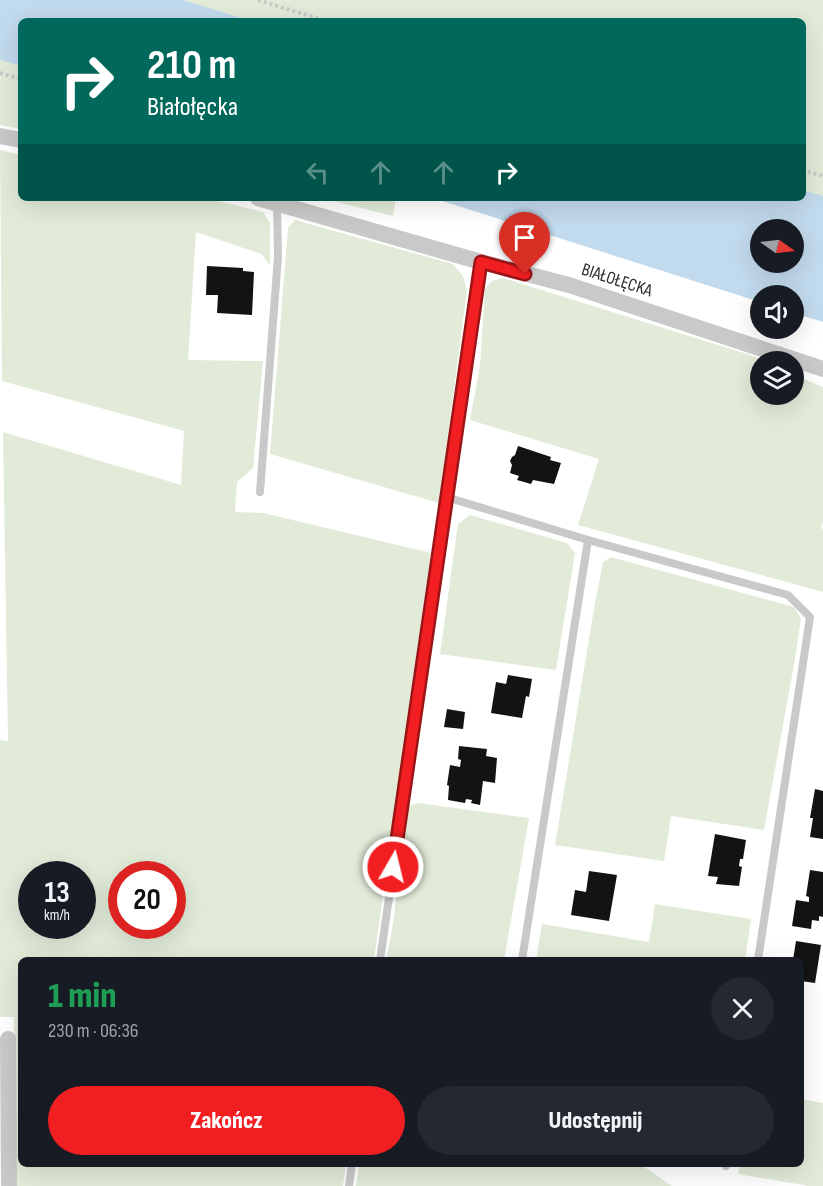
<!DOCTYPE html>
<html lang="pl">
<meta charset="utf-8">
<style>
body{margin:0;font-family:"Sofia Sans Condensed",sans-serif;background:#242831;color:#f1f3f6;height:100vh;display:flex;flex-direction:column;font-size:22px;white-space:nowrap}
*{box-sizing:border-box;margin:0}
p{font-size:20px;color:#9ea1a6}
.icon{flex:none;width:33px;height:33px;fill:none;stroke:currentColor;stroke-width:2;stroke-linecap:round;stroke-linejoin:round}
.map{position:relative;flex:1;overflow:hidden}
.drawer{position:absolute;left:18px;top:957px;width:786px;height:210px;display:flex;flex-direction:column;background:#171b24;border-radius:9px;box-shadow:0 6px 24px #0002}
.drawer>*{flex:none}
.hud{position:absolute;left:18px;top:18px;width:788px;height:183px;border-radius:9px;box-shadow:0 6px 24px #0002;background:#00695c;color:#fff;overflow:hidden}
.needle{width:39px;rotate:104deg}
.buttons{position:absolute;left:750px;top:219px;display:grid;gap:12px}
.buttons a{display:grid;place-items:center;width:54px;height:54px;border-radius:50%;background:#171b24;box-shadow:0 6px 24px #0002;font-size:30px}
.speed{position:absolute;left:18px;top:861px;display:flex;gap:12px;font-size:30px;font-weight:700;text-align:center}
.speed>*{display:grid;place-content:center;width:78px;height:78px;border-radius:50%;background:#171b24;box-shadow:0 6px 24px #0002;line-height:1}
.speed small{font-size:15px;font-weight:400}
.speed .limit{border:9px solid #d22;background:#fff;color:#111}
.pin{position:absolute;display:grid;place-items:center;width:51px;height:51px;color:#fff;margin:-62px -26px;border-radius:50% 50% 50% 0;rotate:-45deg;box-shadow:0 0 6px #0007}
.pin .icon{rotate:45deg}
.me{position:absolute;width:66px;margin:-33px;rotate:8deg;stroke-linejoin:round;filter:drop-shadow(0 0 4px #0008)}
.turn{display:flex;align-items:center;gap:21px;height:126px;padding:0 30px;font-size:27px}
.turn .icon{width:78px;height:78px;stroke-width:2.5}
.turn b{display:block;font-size:42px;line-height:51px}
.lanes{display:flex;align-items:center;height:57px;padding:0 30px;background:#0003;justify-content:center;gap:30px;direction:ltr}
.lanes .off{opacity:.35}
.round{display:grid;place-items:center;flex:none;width:63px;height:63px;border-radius:32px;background:#242831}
.head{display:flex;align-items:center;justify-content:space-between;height:102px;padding:0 30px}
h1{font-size:36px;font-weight:800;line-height:45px;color:#1e9e55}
.button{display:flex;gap:12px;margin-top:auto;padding:12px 30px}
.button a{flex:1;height:69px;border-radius:36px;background:#f21f22;color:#fff;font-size:24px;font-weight:800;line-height:69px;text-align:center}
.button a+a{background:#242831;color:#f1f3f6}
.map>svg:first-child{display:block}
.green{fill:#e1ebd8;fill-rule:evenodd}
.water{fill:#c2daed;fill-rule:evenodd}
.building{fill:#131313}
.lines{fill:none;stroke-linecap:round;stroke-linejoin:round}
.path{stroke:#c9c9c9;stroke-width:4;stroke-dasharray:3 3;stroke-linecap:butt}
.service{stroke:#c9c9c9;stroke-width:8}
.minor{stroke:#c9c9c9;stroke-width:16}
.route-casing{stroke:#9d1416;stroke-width:15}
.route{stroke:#f21f22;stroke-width:10}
.labels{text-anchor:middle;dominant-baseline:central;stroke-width:6;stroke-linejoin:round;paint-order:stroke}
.street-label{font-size:18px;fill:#2c2c2c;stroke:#fff}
</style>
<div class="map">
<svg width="823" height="1186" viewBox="0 0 823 1186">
<rect width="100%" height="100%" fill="#fff"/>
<g class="green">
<path d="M176 0H823V198L803 192 802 21H245Z"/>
<path d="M0 60 21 66V129L0 125Z"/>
<path d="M0 150 21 155V198H205L263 212 270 223V265L261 254 196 232 188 360 263 361 253 468 237 482 235 512 263 513 431 553 374 960H21V1164H346L343 1186H15L14 1017H0V740L8 741 3 432 181 485 184 431 2 381ZM32 874H82V926H32ZM122 874H172V926H122Z"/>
<path d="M321 198H396L393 216Z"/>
<path d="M295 220 453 264 463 276 467 290 439 503 270 454 288 228Z"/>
<path d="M503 278 750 355 764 361 760 362V394H794V375L823 387V522L821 528 823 529V592L578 525 599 459 470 420 480 366 485 289 492 281Z"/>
<path d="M470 515 567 543 575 553 556 670 440 654 458 524Z"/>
<path d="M611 557 794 607 801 619 795 659 764 830 671 816 664 861 555 845 595 603 603 562Z"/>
<path d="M418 803 529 818 504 960H386L392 930 409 806Z"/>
<path d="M655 904 751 919 745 960H536L542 924 649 942Z"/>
<path d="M801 1099 823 1103V1186H809L738 1174 740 1164H801Z"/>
<path d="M359 1164H640L672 1186H356Z"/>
</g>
<g class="water">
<path d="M0 0H182L252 21H21V66L0 60Z"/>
<path d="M803 190 823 196V322L794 313V296H760V302L433 198H802ZM760 230H794V262H760Z"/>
</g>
<g class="building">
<path d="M207 266 243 268V271L254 272 252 315 217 313 218 295H206Z"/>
<path d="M518 446 551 457 550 460 561 463 554 484 533 480 531 484 517 480 519 476 510 473 512 465 510 461 512 457 515 455Z"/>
<path d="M508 675 532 679 529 697 526 696 522 718 491 713 496 682 506 684Z"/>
<path d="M447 709 465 712 463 729 444 727Z"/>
<path d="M459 746 487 749 486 756 497 758 495 783 483 781 480 805 471 803 472 800 466 799 465 803 448 800 449 786 447 785 450 765 460 767 461 760 458 759Z"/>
<path d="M815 789 823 791V839L810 837 813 818H810Z"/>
<path d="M715 834 746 840 743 859H740L739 866 742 867 739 886 716 884 718 877 708 876Z"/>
<path d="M810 870 823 872V917L819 916V921L812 920 811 929 792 926 796 900 809 902V897L806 896Z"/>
<path d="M589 871 617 875 609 921 571 915 575 890 586 892Z"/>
<path d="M796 941 821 945 815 983 801 981V960H793Z"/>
</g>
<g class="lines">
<g class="path">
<path d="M258 0 326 21"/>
<path d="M0 73 21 79"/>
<path d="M802 170 823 176"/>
</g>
<g class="service">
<path d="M260 492 278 257 277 204"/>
<path d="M446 497 588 540 788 595 810 617 758 960"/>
<path d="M380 960 481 262"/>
<path d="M522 960 588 540"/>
<path d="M726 1166V1164"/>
<path d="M349 1186 352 1164"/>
</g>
<g class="minor">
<path d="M0 136 21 140"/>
<path d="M258 198 481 262 569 285 823 369"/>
<path d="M8 1039 9 1186"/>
</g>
</g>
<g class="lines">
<defs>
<path id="route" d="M393 867 481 262 525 274"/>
</defs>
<use href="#route" class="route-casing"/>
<use href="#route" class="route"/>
</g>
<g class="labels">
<g class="street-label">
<text transform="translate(617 280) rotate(18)">BIAŁOŁĘCKA</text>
</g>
</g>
</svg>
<div class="buttons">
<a><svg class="needle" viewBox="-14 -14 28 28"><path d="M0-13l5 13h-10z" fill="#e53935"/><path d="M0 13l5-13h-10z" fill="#9ea1a6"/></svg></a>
<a><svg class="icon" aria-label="sound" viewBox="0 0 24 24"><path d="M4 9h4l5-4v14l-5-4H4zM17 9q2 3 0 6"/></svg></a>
<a><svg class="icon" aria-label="layers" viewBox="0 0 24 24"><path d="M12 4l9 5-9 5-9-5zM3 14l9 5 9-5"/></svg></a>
</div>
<div class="speed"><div>13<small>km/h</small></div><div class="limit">20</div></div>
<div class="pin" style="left:525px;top:274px;background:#d93025"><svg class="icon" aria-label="arrive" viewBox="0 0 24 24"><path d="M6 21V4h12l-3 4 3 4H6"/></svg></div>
<svg class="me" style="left:393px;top:867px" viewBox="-20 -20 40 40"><circle r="17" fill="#f21f22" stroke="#fff" stroke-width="3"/><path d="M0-11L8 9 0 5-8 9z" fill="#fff"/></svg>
<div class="hud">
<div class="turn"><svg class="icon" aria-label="right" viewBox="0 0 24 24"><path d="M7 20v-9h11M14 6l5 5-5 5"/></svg><div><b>210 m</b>Białołęcka</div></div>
<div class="lanes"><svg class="icon off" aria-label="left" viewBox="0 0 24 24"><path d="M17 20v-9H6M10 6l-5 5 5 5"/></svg><svg class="icon off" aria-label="ahead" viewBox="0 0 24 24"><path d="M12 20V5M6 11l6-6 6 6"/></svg><svg class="icon off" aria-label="ahead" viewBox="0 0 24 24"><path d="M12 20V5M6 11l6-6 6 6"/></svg><svg class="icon" aria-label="right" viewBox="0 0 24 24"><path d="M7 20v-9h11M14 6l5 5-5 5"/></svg></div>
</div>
<section class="drawer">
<div class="head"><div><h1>1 min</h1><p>230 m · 06:36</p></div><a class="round"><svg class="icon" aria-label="close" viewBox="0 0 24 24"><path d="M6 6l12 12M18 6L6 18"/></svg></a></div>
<div class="button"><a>Zakończ</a><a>Udostępnij</a></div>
</section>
</div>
